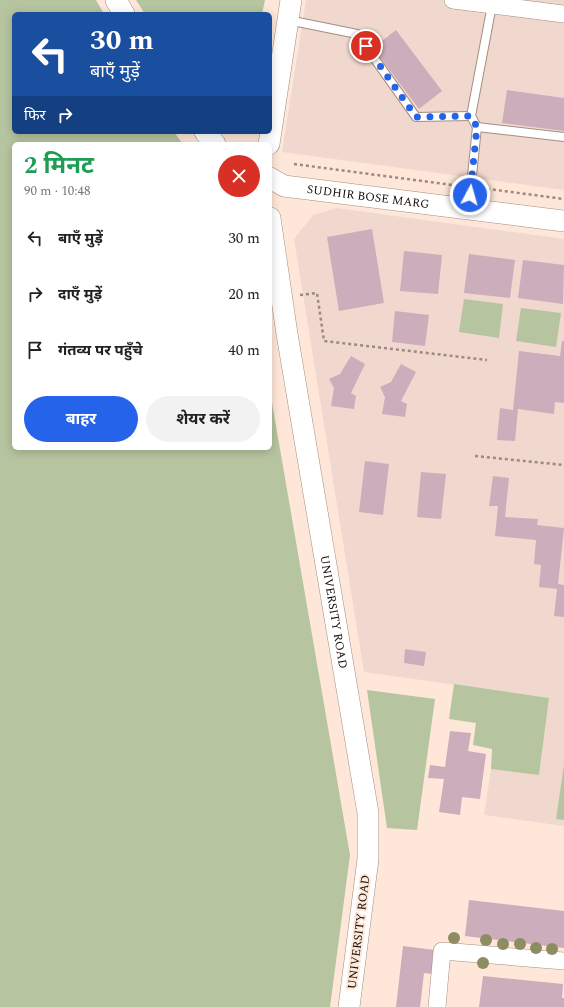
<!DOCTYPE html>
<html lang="hi">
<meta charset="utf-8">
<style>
body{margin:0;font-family:Spectral,"Noto Sans Devanagari",serif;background:#f2f2f2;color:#222;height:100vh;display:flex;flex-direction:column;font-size:15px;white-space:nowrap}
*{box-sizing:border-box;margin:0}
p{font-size:13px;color:#767676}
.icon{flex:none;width:22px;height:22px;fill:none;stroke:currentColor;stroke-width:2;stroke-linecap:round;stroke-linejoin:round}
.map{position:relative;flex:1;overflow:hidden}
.side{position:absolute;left:12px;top:142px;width:260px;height:308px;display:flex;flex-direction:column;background:#fff;border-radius:6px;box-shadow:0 2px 10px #0003}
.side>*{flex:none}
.banner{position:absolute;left:12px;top:12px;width:260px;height:122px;border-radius:6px;box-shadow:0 2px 10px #0003;background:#1a4fa0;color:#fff;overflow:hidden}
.pin{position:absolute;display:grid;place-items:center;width:34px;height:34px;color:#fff;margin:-17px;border:2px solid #fff;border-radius:50%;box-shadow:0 1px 4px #0007}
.me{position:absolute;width:44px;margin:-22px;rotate:6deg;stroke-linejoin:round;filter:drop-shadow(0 0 3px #0008)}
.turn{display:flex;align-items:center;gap:14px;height:84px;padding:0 12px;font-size:18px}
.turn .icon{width:52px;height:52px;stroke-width:2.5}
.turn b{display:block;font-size:28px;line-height:34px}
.then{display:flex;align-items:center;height:38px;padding:0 12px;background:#0003;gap:8px;font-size:15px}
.round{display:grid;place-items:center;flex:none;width:42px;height:42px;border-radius:21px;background:#f2f2f2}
.headline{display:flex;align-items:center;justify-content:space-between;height:68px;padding:0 12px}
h1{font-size:24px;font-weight:700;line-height:30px;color:#1e9e55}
.action{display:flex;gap:8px;margin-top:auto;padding:8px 12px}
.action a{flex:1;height:46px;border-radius:24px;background:#2563eb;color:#fff;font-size:16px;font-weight:700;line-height:46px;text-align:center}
.action a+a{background:#f2f2f2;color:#222}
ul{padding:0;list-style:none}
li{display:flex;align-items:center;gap:12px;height:56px;padding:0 12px}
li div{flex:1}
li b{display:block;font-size:15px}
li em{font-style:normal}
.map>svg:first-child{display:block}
.education{fill:#f1d8cf}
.green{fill:#b6c49f}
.building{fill:#cbadbc}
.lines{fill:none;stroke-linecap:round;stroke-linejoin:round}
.service-casing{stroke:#a78d7d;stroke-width:10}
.minor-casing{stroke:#a78d7d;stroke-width:18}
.tertiary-casing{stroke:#a78d7d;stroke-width:22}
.path{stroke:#9b8a7f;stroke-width:2.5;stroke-dasharray:3 3;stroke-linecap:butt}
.service{stroke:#fff;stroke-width:8}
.minor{stroke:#fff;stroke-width:17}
.tertiary{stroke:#fff;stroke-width:21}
.tree{fill:#8d8c62}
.route{stroke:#2563eb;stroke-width:7;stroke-dasharray:0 12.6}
.labels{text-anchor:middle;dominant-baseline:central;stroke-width:4;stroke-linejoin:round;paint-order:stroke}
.street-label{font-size:12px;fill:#180e08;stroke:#fee7d9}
</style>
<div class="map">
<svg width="564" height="1007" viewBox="0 0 564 1007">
<rect width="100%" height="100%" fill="#fee7d9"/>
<g class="education">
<path d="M306 0H564V190L282 152Z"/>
<path d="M337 208 564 239V826L484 815 491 769 539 775 549 698 364 672 294 239 313 215Z"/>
</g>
<g class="green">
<path d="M0 0H96L104 14H14V132H174L183 144H14V448H270V391L350 855 330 1007H0Z"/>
<path d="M136 0H265L262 14H145Z"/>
<path d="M464 299 503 304 499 338 459 332Z"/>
<path d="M521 308 561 313 556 347 516 341Z"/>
<path d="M454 684 549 698 539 775 491 769 492 749 473 745 476 723 449 719Z"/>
<path d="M367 690 435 699 417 830 387 828Z"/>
<path d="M564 765V820L556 819Z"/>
</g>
<g class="building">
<path d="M396 30 442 91 419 109 373 48Z"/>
<path d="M507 90 564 98V131L502 123Z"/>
<path d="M372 229 384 303 339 311 327 237Z"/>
<path d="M404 251 442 255 438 294 400 291Z"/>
<path d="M469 254 515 260 510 298 464 293Z"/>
<path d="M523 260 564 265 563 304 518 298Z"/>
<path d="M395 311 429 315 425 346 392 342Z"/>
<path d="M562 341H564V403L555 402 554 414 518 409 515 441 497 440 500 408 513 410 519 351 560 356Z"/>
<path d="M351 356 365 364 351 393 356 396 354 409 331 406 334 388 329 379 340 374Z"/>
<path d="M401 364 416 372 401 401 407 404 405 417 382 414 385 397 380 387 391 382Z"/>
<path d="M365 461 389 464 383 515 359 512Z"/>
<path d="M421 472 446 474 441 519 417 517Z"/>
<path d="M493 476 509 478 505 517 538 519 537 525 564 528 558 584 564 585V617L554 616 557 589 539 587 541 565 534 564 536 540 495 536 498 506H489Z"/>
<path d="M405 649 426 652 424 666 404 663Z"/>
<path d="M450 731 471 733 468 751 486 754 480 799 462 797 460 815 439 812 444 779 428 778 430 765 445 767Z"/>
<path d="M469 900 564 911V948L465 936Z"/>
<path d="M403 946 435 950 432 974 424 973 420 1007H396Z"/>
<path d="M483 976 563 984 562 998H564V1007H479Z"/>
</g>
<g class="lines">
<defs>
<g id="service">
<path d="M492 5 471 116 477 127 564 137"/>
<path d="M288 20 357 34 416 117 471 116"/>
<path d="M470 195 477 127"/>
</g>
<g id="minor">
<path d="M453 0 564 14"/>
<path d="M437 1007 442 951 564 961"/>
</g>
<g id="tertiary">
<path d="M116 0 124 14"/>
<path d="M205 132 215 144"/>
<path d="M269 144 291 0"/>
<path id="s1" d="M270 178 284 186 564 221"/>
<path id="s2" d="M270 218 287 334 368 813V859L349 1007"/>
</g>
</defs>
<use href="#service" class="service-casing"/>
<use href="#minor" class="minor-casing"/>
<use href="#tertiary" class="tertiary-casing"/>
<g class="path">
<path d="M294 164 460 186"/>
<path d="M481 188 564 199"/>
<path d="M300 295 317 293 324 341 487 360"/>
<path d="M475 456 564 465"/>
</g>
<use href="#service" class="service"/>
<use href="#minor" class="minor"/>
<use href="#tertiary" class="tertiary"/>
</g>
<g class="tree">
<circle cx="454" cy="938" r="6"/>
<circle cx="486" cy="940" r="6"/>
<circle cx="503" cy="944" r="6"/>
<circle cx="520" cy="944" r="6"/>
<circle cx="536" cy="948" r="6"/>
<circle cx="552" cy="949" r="6"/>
<circle cx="483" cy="963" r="6"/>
</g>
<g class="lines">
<path class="route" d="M366 46 416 117 471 116 477 127 470 195"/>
</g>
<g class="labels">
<g class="street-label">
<text stroke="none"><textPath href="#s1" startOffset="101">SUDHIR BOSE MARG</textPath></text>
<text stroke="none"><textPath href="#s2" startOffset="399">UNIVERSITY ROAD</textPath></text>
<text transform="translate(359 932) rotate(-83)">UNIVERSITY ROAD</text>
</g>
</g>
</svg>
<div class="pin" style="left:366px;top:46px;background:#d93025"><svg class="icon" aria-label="arrive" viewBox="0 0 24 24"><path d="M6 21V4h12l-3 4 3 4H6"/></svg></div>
<svg class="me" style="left:470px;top:195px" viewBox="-20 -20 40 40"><circle r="17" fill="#2563eb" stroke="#fff" stroke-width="3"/><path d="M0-11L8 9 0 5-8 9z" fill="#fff"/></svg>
<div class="banner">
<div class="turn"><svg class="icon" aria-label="left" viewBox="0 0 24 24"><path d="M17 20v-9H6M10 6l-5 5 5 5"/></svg><div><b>30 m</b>बाएँ मुड़ें</div></div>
<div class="then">फिर<svg class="icon" aria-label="right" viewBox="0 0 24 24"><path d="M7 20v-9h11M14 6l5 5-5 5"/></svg></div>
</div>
<section class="side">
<div class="headline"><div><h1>2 मिनट</h1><p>90 m · 10:48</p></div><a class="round" style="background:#d93025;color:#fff"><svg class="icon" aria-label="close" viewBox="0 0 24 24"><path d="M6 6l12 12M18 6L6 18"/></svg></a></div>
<ul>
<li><svg class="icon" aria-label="left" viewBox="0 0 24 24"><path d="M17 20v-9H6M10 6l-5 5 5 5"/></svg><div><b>बाएँ मुड़ें</b></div><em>30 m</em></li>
<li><svg class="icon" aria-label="right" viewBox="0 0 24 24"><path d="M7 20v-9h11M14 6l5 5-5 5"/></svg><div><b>दाएँ मुड़ें</b></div><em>20 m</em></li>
<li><svg class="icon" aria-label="arrive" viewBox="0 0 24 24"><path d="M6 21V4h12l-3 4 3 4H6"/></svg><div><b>गंतव्य पर पहुँचे</b></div><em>40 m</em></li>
</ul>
<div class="action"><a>बाहर</a><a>शेयर करें</a></div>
</section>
</div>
